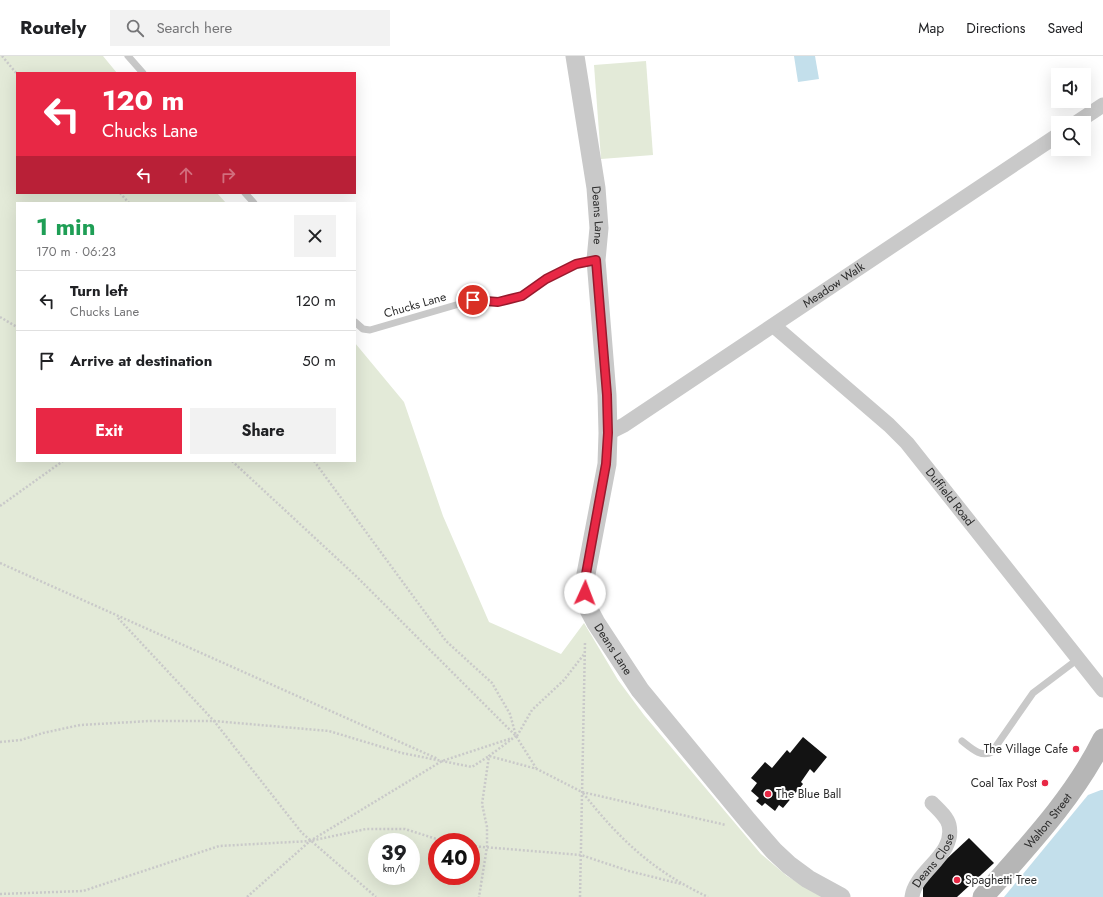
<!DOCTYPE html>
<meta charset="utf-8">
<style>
body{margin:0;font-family:Jost,sans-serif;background:#f2f2f2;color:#202124;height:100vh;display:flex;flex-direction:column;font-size:15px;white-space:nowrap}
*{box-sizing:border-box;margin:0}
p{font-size:13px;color:#757577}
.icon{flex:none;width:22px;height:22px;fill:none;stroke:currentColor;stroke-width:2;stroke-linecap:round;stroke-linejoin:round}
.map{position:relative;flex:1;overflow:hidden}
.sheet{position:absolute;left:16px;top:146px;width:340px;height:260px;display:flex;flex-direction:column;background:#fff;border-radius:0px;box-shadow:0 4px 16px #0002}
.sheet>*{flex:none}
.hud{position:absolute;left:16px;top:16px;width:340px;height:122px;border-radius:0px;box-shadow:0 4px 16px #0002;background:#e82845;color:#fff;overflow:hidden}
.buttons{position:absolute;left:1051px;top:12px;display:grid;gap:8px}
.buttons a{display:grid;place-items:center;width:40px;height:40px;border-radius:0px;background:#fff;box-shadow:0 4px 16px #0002;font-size:20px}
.speed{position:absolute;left:368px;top:777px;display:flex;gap:8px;font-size:20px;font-weight:700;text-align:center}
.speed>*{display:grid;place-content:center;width:52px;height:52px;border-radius:50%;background:#fff;box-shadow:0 4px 16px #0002;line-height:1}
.speed small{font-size:10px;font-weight:400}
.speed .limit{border:6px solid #d22;background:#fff;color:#111}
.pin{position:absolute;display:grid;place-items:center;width:34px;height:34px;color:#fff;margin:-17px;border:2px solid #fff;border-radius:50%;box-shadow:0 1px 4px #0007}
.me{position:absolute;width:44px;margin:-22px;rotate:2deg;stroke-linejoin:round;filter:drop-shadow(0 0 3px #0008)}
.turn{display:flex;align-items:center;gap:14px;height:84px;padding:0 20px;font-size:18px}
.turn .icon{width:52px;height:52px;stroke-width:2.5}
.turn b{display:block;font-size:28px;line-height:34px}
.lanes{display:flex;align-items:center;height:38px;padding:0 20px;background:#0003;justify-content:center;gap:20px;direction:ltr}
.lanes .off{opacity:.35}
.round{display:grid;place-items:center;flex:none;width:42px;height:42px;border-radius:0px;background:#f2f2f2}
.summary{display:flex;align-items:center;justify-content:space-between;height:68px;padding:0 20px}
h1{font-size:24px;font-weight:700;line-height:30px;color:#1e9e55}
.cta{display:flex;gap:8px;margin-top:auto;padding:8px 20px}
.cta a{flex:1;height:46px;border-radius:0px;background:#e82845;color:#fff;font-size:16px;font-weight:700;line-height:46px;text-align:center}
.cta a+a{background:#f2f2f2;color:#202124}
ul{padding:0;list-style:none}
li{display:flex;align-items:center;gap:12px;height:60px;padding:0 20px;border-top:1px solid #e0e0e0}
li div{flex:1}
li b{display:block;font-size:15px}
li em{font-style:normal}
header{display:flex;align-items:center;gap:24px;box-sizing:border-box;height:56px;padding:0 20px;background:#fff;border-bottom:1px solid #e0e0e0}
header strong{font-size:19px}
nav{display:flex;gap:22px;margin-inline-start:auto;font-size:14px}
.search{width:280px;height:36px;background:#f2f2f2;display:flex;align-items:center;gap:10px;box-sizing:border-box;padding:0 14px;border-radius:0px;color:#757577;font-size:15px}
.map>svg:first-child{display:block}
.green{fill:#e3ead8;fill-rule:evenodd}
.water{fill:#c3dfeb}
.building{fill:#131313}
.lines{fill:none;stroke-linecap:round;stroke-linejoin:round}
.path{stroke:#c9c9c9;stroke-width:2.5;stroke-dasharray:2 2;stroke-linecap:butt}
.service{stroke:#c9c9c9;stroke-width:7}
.minor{stroke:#c9c9c9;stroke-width:15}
.tertiary{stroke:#c9c9c9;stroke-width:19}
.secondary{stroke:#b6b6b6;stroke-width:21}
.route-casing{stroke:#971a2d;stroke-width:10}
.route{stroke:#e82845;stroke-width:7}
.poi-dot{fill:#e82845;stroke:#fff;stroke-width:1.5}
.labels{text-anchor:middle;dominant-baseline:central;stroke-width:4;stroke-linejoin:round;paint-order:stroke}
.street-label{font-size:12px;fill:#2c2c2c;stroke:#fff}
.poi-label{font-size:12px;fill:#2c2c2c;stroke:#fff;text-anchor:end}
</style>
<header>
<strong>Routely</strong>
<div class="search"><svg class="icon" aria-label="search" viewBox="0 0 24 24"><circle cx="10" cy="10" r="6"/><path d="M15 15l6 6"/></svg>Search here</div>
<nav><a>Map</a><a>Directions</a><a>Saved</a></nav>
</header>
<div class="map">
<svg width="1103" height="841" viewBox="0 0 1103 841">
<rect width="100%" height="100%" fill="#fff"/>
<g class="green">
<path d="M0 0H103L117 17H17V137H217L226 147H17V405H355V287L404 346 443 460 489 566 561 598 584 567 618 624 644 659 761 798 787 820 822 841H0ZM377 786H411V820H377ZM437 786H471V820H437Z"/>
<path d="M646 5 653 99 601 103 594 9Z"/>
</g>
<g class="water">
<path d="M794 0H815L819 23 798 26Z"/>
<path d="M1101 734H1103V841H1004L1088 739Z"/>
</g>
<g class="building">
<path d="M803 681 827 701 814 717 810 713 801 726 803 728 783 752 779 749 775 755 765 747 762 750 756 745 759 742 751 735 757 727 751 722 765 706 772 712 787 694 790 697Z"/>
<path d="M969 782 994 807 957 841H923V825Z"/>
</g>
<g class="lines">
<g class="path">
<path d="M2 0 17 18"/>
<path d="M120 137 129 147"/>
<path d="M0 261 17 271"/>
<path d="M232 405 357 521 516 680 536 712"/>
<path d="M314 405 446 585 492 627 510 658 516 680 489 700 482 748 487 771V791L479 841"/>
<path d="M0 450 63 405"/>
<path d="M0 507 438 703"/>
<path d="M118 562 214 665 302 777 376 841"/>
<path d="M517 680 532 654 564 624 585 597"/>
<path d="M0 686 21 684 43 677 80 669 150 665H214L329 675 402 697 472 711 489 700 537 713 582 736 726 769"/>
<path d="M583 737C620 784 653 815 708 841"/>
<path d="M471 790 581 799 629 815 681 828"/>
<path d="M0 838 83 835 219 790 310 785 366 773H405L446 786"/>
<path d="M247 841 310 785 442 705 512 682"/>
<path d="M580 841 585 586"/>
</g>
<g class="service">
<path d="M128 0 143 17"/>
<path d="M245 137 254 147"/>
<path d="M355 266 363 273 370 274 473 244 498 245 522 240 546 223 576 207 595 204"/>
<path d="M962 685C971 692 981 702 992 696L1033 637 1078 603"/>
</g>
<g class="minor">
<path d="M1076 67 1103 49"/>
<path id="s1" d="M774 270 889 369 907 387 1103 634"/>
<path id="s2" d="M608 377 624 369 1058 79"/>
<path id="s3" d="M912 841C915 815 956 799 949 769 947 761 938 753 932 747"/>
</g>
<path class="tertiary" id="s4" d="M575 0 596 132 599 172 596 204 607 339 608 377 607 408 586 518 585 537 588 552 596 567 640 634 748 765 774 795 789 809 808 823 841 841"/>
<path class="secondary" id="s5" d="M983 841C1026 792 1074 742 1103 683"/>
</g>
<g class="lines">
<defs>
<path id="route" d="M473 244 498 246 522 240 546 223 576 208 596 204 607 339 608 377 606 408 586 518 585 537"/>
</defs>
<use href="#route" class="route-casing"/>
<use href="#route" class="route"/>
</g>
<g class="poi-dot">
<circle cx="1076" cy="693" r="4"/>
<circle cx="1045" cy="727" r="4"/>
<circle cx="768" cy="738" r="4"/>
<circle cx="957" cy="824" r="4"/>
</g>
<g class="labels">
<g class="street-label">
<text stroke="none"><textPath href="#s4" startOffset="161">Deans Lane</textPath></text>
<text stroke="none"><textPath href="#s2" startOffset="270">Meadow Walk</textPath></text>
<text transform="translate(415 249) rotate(-16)">Chucks Lane</text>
<text stroke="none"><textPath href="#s1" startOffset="246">Duffield Road</textPath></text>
<text stroke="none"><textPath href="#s4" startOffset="605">Deans Lane</textPath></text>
<text stroke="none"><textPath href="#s5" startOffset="100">Walton Street</textPath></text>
<text stroke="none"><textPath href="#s3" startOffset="43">Deans Close</textPath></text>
</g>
<g class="poi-label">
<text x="1068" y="693">The Village Cafe</text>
<text x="1037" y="727">Coal Tax Post</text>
<text x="776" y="738" text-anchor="start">The Blue Ball</text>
<text x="965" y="824" text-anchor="start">Spaghetti Tree</text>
</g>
</g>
</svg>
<div class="buttons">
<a><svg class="icon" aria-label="sound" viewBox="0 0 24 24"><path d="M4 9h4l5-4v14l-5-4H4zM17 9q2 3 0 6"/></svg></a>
<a><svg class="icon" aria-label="search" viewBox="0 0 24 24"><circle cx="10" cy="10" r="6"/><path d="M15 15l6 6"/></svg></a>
</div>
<div class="speed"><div>39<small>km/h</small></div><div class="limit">40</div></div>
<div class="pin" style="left:473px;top:244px;background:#d93025"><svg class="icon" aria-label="arrive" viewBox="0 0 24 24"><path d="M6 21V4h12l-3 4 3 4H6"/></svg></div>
<svg class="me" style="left:585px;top:537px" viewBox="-20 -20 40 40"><circle r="19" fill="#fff"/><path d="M0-13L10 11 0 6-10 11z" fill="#e82845"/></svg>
<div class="hud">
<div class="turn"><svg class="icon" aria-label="left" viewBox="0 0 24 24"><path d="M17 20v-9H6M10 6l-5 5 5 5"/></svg><div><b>120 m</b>Chucks Lane</div></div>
<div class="lanes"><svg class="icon" aria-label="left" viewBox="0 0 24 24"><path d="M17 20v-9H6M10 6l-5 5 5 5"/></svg><svg class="icon off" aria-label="ahead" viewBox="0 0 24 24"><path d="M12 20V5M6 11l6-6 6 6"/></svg><svg class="icon off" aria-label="right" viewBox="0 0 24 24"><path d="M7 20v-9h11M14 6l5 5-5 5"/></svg></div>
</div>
<section class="sheet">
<div class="summary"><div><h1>1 min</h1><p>170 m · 06:23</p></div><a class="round"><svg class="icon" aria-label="close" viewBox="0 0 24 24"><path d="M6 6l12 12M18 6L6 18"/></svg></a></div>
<ul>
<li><svg class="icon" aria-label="left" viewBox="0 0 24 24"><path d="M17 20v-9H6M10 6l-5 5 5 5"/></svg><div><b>Turn left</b><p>Chucks Lane</p></div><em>120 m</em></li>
<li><svg class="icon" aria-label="arrive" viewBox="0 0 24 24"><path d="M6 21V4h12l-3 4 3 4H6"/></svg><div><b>Arrive at destination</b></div><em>50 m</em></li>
</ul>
<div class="cta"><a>Exit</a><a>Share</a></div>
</section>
</div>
